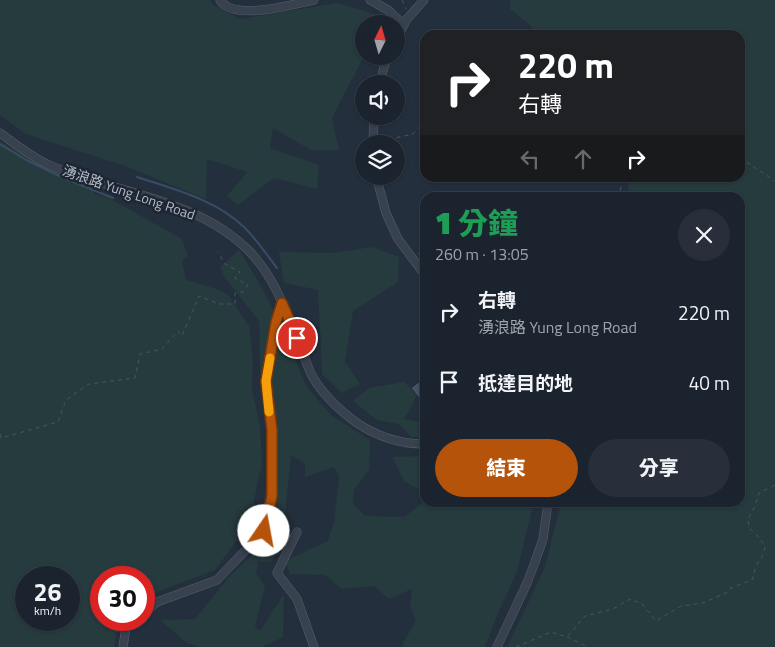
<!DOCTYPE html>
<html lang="zh-TW">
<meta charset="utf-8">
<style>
body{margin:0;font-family:"Titillium Web","Noto Sans TC",sans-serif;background:#282f3a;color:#f1f3f6;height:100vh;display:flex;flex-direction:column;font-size:19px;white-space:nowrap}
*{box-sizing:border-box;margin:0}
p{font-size:16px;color:#a0a4aa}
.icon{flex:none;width:28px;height:28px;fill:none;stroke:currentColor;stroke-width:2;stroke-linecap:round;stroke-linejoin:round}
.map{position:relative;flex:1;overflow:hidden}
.details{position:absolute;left:420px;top:192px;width:325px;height:315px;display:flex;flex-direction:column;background:#1b232e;border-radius:15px;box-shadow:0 1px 4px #0004,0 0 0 1px #39404a}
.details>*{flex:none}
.banner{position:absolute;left:420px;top:30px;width:325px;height:152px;border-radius:15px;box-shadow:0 1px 4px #0004,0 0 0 1px #39404a;background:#202124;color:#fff;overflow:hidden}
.needle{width:32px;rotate:5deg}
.fabs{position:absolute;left:355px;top:15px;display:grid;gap:10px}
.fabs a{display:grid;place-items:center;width:50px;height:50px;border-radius:50%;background:#1b232e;box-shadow:0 1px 4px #0004,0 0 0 1px #39404a;font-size:25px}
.speed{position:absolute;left:15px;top:566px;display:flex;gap:10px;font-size:25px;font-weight:700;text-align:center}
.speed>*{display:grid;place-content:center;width:65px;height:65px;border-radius:50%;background:#1b232e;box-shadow:0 1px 4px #0004,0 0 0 1px #39404a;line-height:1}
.speed small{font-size:12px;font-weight:400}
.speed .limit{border:8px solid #d22;background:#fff;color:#111}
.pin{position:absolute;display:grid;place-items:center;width:42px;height:42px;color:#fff;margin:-21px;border:2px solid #fff;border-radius:50%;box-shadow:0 1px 5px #0007}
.me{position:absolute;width:55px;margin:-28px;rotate:12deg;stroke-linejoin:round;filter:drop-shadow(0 0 4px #0008)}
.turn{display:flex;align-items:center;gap:18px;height:105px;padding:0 15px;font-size:22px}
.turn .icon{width:65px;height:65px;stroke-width:2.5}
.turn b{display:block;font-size:35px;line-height:42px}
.lanes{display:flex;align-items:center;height:48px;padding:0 15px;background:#0003;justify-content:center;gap:25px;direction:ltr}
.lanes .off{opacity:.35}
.round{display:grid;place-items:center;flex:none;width:52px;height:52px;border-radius:26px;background:#282f3a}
.overview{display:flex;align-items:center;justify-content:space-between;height:85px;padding:0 15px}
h1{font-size:30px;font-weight:800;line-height:38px;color:#1e9e55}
.primary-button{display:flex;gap:10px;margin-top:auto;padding:10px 15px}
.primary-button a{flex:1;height:58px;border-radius:30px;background:#b45309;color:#fff;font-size:20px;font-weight:800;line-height:58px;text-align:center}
.primary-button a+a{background:#282f3a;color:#f1f3f6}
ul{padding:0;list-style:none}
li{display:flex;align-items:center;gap:15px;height:70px;padding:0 15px}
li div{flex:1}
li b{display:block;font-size:19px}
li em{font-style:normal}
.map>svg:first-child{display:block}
.green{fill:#263b3e;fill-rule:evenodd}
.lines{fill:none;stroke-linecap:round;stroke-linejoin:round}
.stream{stroke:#394c66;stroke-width:2}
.building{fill:#455262;stroke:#1f2835}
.minor-casing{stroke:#565f6c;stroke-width:9}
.path{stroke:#44585c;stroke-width:1;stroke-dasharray:4 4;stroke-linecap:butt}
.minor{stroke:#38414e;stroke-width:8}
.route-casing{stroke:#753606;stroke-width:12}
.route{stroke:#b45309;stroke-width:9}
.slow{stroke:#f59e0b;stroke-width:9}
.labels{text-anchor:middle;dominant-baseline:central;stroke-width:5;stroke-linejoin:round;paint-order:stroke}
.street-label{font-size:14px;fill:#b4bcc9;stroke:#1d2632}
</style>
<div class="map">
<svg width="775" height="647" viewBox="0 0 775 647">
<rect width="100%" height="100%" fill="#242f3d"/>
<g class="green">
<path d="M0 0H210L214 5 240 19 337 3 381 16 383 24H364V56L332 118 339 150H311L273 128 270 148 319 165 317 189 274 178 238 205 227 196 247 172 207 159 206 199 125 166 26 134 0 115Z"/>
<path d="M510 0H775V647H507L545 567 561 503 740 502V198L627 197 630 178H740V35H537L529 24 510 9Z"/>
<path d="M0 141 26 157 94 185V194L107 197 182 239 188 256 182 261 186 280 220 290 229 296 249 326 253 358 252 388 260 427 262 463 249 524 215 570 157 592 144 601V578H101V620H118L114 647H0ZM26 578H69V620H26Z"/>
<path d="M372 247 399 257 398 282 353 311 345 362 360 384 342 393 322 374 318 290 284 283 279 252 333 253Z"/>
<path d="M239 250 258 281 283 328 306 386 331 415 370 440 369 470 354 490 353 504 365 516 404 517 425 501V502L532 503V509L517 572 498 613 485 647H402L404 641 416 621 410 605 412 589 389 599 374 586 342 589 325 575 290 574 285 561 328 541 334 523 339 476 334 467 305 477V464L291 455 284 525 272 562H258L256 573 265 586 255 627 260 631 284 594 283 637 262 647H201L187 643 160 620 195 619 228 578 258 549 259 526 267 484 268 433 260 368 259 321 225 278 220 267Z"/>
<path d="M404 382 417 394 412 406 404 419 425 423V437H411L399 424 377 420 353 401 369 388Z"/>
<path d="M425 456V493L404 481 392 457Z"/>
</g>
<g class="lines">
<g class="stream">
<path d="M0 144 28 161 66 179 113 198"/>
<path d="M137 177C174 189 217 200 245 228 257 240 267 255 277 268"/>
</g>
</g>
<path class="building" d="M425 377V406L411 388Z"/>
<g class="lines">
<defs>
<g id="minor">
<path d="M220 0C234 22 293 4 314 0"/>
<path d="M370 0 388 10 404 25"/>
<path d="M396 41 406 20 424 0"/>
<path d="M380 84 384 67 389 56"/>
<path d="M0 133C15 144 30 156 47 164 115 194 196 197 250 252 277 280 288 318 303 353 305 359 308 367 311 374 322 394 339 410 357 423 378 437 400 444 425 444"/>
<path d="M373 144 374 116"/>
<path d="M376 176 386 213 398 239 425 275"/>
<path d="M297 532 277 573 297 599 314 647"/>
<path d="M144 613 157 602 217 580 264 531 272 496 271 430 266 381 276 322 282 303"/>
<path d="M123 647 126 627 135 620"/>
<path d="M497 647 527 583 535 562 543 539 548 502"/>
</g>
</defs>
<use href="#minor" class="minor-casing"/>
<g class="path">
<path d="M402 0 406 9"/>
<path d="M381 141 413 134 425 121"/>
<path d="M740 158 775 181"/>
<path d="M617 198 620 192 623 178"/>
<path d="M418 254 425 248"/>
<path d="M0 434 1 438 58 422 66 400 89 384 135 378 140 354 162 349 178 331 182 336 199 296 219 304H235V293L243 292 248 285 235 278 240 272 225 264 218 252"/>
<path d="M567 637 588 647"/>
<path d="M516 647 551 632 567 637 585 616 613 609 630 599 642 604 656 621 681 606 703 603 728 592 731 588 752 580C754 575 754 571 756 567 759 558 764 558 765 546L756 534 749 528 748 519 755 506 759 493 775 485"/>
</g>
<use href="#minor" class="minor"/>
</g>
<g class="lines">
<defs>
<path id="route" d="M264 531 272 496V430L266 381 276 322 282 303 297 338"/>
</defs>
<use href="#route" class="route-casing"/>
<use href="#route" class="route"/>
<path class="slow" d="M269 412 266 381 270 358"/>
</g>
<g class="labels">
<g class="street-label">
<text transform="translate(129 192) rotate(19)">湧浪路 Yung Long Road</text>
</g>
</g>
</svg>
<div class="fabs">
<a><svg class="needle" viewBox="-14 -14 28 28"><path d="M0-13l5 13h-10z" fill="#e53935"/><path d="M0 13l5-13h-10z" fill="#a0a4aa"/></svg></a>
<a><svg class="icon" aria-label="sound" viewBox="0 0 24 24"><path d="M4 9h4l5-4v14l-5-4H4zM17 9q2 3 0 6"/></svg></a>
<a><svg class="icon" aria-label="layers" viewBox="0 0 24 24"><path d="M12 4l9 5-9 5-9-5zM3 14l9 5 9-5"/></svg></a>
</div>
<div class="speed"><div>26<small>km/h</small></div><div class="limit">30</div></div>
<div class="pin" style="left:297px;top:338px;background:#d93025"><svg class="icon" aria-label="arrive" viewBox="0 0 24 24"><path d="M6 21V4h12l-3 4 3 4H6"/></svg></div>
<svg class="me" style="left:264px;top:531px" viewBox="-20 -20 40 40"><circle r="19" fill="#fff"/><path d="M0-13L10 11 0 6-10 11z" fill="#b45309"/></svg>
<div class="banner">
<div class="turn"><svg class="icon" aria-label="right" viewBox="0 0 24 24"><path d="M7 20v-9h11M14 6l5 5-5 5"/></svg><div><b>220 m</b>右轉</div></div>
<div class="lanes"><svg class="icon off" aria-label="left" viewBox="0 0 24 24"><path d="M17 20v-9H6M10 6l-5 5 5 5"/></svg><svg class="icon off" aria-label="ahead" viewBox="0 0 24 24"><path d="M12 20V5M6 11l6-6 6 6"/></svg><svg class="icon" aria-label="right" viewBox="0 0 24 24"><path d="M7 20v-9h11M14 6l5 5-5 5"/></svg></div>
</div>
<section class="details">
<div class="overview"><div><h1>1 分鐘</h1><p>260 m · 13:05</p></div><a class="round"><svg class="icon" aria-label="close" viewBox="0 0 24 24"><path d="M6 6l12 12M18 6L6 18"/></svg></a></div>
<ul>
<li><svg class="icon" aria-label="right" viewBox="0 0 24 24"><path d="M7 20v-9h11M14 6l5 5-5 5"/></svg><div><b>右轉</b><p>湧浪路 Yung Long Road</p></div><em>220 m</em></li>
<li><svg class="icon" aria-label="arrive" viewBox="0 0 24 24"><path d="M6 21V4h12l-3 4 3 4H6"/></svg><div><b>抵達目的地</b></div><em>40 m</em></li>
</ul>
<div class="primary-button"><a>結束</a><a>分享</a></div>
</section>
</div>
